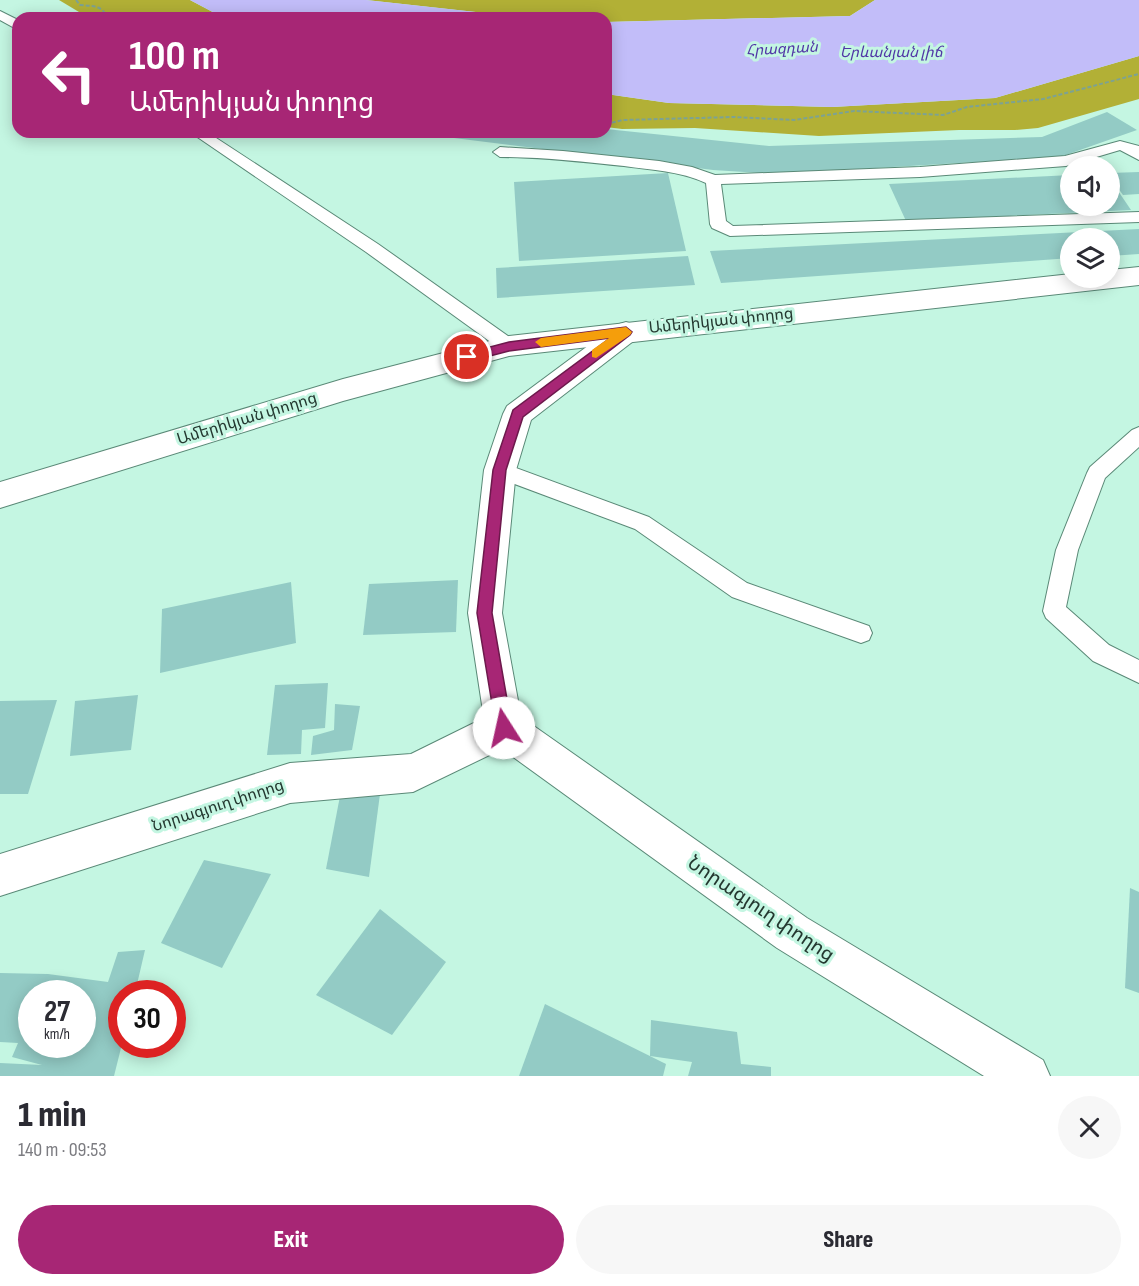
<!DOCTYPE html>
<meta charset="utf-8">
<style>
body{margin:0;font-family:"Sofia Sans Condensed","Noto Sans Armenian",sans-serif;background:#f7f7f7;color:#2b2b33;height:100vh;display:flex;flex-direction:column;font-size:22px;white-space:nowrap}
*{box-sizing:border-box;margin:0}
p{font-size:20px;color:#7c7c81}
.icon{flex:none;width:33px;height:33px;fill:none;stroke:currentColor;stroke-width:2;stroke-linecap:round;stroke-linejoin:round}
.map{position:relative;height:1076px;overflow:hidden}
.drawer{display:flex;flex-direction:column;background:#fff;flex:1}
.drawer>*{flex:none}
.hud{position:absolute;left:12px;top:12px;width:600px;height:126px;border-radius:18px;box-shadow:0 3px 15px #0003;background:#a72675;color:#fff;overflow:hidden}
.fabs{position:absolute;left:1060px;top:156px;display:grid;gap:12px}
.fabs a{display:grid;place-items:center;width:60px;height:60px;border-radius:50%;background:#fff;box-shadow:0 3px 15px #0003;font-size:30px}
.speed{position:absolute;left:18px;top:980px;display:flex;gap:12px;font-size:30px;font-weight:700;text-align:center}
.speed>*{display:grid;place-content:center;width:78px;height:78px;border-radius:50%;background:#fff;box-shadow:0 3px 15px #0003;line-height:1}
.speed small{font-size:15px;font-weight:400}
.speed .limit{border:9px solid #d22;background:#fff;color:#111}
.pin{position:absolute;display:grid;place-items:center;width:51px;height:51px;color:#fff;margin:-26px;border:3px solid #fff;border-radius:50%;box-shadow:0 2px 6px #0007}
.me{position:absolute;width:66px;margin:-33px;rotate:350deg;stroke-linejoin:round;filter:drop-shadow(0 0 4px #0008)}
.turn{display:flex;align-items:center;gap:21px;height:126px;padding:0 18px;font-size:27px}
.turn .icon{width:78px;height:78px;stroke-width:2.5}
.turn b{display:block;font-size:42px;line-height:51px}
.round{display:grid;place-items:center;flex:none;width:63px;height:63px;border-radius:32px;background:#f7f7f7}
.overview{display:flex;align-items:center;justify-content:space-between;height:102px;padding:0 18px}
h1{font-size:36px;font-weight:800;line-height:45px}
.button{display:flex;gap:12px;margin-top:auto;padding:12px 18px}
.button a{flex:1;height:69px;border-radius:36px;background:#a72675;color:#fff;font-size:24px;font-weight:800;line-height:69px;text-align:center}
.button a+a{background:#f7f7f7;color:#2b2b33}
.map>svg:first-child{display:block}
.forest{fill:#b2b036}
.water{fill:#c2bdf9}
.building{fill:#93cbc5;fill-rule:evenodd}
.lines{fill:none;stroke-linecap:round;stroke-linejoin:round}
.lane-casing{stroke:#5a8977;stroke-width:2}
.street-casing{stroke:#5a8977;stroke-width:2}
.secondary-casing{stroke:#5a8977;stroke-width:2}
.path{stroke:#7da293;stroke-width:2;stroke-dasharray:4 2;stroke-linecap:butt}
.lane{fill:#fff;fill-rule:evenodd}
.street{fill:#fff;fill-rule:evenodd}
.secondary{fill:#fff;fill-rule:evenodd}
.route{fill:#a72675;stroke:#6d194c;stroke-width:1.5}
.slow{fill:#f59e0b}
.labels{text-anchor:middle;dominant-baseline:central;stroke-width:6;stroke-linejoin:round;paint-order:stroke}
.far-water-label{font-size:15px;font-style:italic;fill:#5137a6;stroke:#c4f6e2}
.street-label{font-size:16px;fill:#243830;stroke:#c4f6e2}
.near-street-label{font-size:20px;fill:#243830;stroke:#c4f6e2}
</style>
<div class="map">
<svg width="1139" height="1076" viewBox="0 0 1139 1076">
<rect width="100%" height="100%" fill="#c4f6e2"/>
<g class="forest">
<path d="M59 0H190L224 18H89Z"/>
<path d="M366 0H875L850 16 606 22V18H531Z"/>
<path d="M1139 56V99L1038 128 1015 130H959L819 136 695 128 622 129 606 127V94L669 103 832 107 995 98Z"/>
</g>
<g class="water">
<path d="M190 0H366L531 18H224Z"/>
<path d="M875 0H1139V56L995 98 832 107 669 103 606 94V22L850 16Z"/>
</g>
<g class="building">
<path d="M1107 112 1137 130 1060 157 775 174 713 170 430 135 431 132H606V129L769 146 1042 137Z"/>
<path d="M1139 172V194L1123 195 1110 177V173Z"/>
<path d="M668 173 686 251 519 261 514 182Z"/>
<path d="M1071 175V206H1110V179L1131 210 906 221 889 184Z"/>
<path d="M1139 229V254L1110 256V238H1071V258L721 283 710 251Z"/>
<path d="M688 256 695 285 497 298 496 268Z"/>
<path d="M458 580 456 632 363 635 369 584Z"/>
<path d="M291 582 296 643 160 673 162 609Z"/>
<path d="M328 683 325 728 302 730 301 754 267 755 275 685Z"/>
<path d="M138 695 131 750 70 756 75 701Z"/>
<path d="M57 700 28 794H0V701Z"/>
<path d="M335 704 360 706 352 750 311 755 313 736 334 730Z"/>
<path d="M380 794 369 877 326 869 340 796Z"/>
<path d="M204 860 271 874 222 968 161 943Z"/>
<path d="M1130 888 1139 892V993L1125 988Z"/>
<path d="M380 909 446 962 392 1035 316 995Z"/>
<path d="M145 950 135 993H122V1044L114 1076H0V1063L42 1065 12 1057 18 1043 0 1042V973L48 974 108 982 118 952ZM32 993H82V1044H32Z"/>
<path d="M545 1004 666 1064 663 1076H519Z"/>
<path d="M651 1020 737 1032 741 1064 771 1067V1076H688L692 1062 650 1056Z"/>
</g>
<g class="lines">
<defs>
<g id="lane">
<path d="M0 11 18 20V30L0 20Z"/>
<path d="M190 132H207L378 244 515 341 518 346 515 351 509 353 503 351 366 252Z"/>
<path d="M1120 141 1139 146V160L1120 150 1066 166 920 177 721 184 726 221 733 226 1139 212V222L730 236 712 228 710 224 706 183C680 171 652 170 624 166 583 162 542 157 500 157L493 152 500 147 563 151 659 161 692 167 715 175 920 167 1065 156Z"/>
<path d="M1139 427V447L1105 478 1078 550 1066 607 1109 645 1139 660V683L1093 661 1046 618 1043 611 1056 550 1087 473 1090 467 1132 430Z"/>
<path d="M500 462 649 517 747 583 869 626 872 633 869 640 861 643 732 597 635 529 493 476 490 470 493 464Z"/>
</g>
<path id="street" d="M626 322 636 325 640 332 636 339 531 420 516 470 502 613 521 717 807 918 1043 1060 1050 1076H984L777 948 502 749 413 792 290 803 0 896V854L290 763 411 754 484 718 468 613 484 470 503 414 507 406 616 325Z"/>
<path id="secondary" d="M1139 267V285L509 356 343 401 0 508V482L343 379 509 336 1071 274V278H1110V270Z"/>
</defs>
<use href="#lane" class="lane-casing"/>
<use href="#street" class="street-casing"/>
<use href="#secondary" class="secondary-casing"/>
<g class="path">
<path d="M76 0 80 5C92 6 103 5 107 18"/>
<path d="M135 18H151"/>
<path d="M606 124 623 120 734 117 794 120 854 111 943 115 967 107 1043 99 1139 74"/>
</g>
<use href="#lane" class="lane"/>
<use href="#street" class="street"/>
<use href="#secondary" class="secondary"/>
</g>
<path class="route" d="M626 327 632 332 630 335 523 417 506 470 492 613 512 728 509 733 504 735 498 733 496 728 477 613 493 470 513 410 610 338 509 351 467 362 462 357 463 354 509 342Z"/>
<path class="slow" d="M626 327 632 332 630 335 596 358 592 357V350L609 338 541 347 535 342 541 338Z"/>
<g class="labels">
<g class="far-water-label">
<text transform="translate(782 49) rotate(-3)">Հրազդան</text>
<text x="891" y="52">Երևանյան լիճ</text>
</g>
<g class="street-label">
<text transform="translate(721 321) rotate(-6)">Ամերիկյան փողոց</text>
<text transform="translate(247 419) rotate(-17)">Ամերիկյան փողոց</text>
<text transform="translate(218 806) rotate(-18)">Նորագյուղ փողոց</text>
</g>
<g class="near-street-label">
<text transform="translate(761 909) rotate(34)">Նորագյուղ փողոց</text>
</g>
</g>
</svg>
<div class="fabs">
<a><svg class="icon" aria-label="sound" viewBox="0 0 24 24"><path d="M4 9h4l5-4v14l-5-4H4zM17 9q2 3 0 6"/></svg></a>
<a><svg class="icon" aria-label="layers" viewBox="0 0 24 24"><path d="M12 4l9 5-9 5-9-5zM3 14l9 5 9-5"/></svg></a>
</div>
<div class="speed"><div>27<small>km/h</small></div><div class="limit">30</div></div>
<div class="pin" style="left:467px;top:357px;background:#d93025"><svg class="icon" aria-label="arrive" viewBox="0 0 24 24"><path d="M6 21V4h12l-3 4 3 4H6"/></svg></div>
<svg class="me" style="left:504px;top:728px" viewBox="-20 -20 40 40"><circle r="19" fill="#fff"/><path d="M0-13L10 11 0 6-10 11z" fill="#a72675"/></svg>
<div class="hud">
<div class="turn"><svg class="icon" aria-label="left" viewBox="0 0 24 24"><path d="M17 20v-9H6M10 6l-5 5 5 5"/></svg><div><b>100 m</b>Ամերիկյան փողոց</div></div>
</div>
</div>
<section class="drawer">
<div class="overview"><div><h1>1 min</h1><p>140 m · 09:53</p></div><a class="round"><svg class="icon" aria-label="close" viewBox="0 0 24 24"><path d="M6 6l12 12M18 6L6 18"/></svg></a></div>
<div class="button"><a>Exit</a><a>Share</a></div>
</section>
